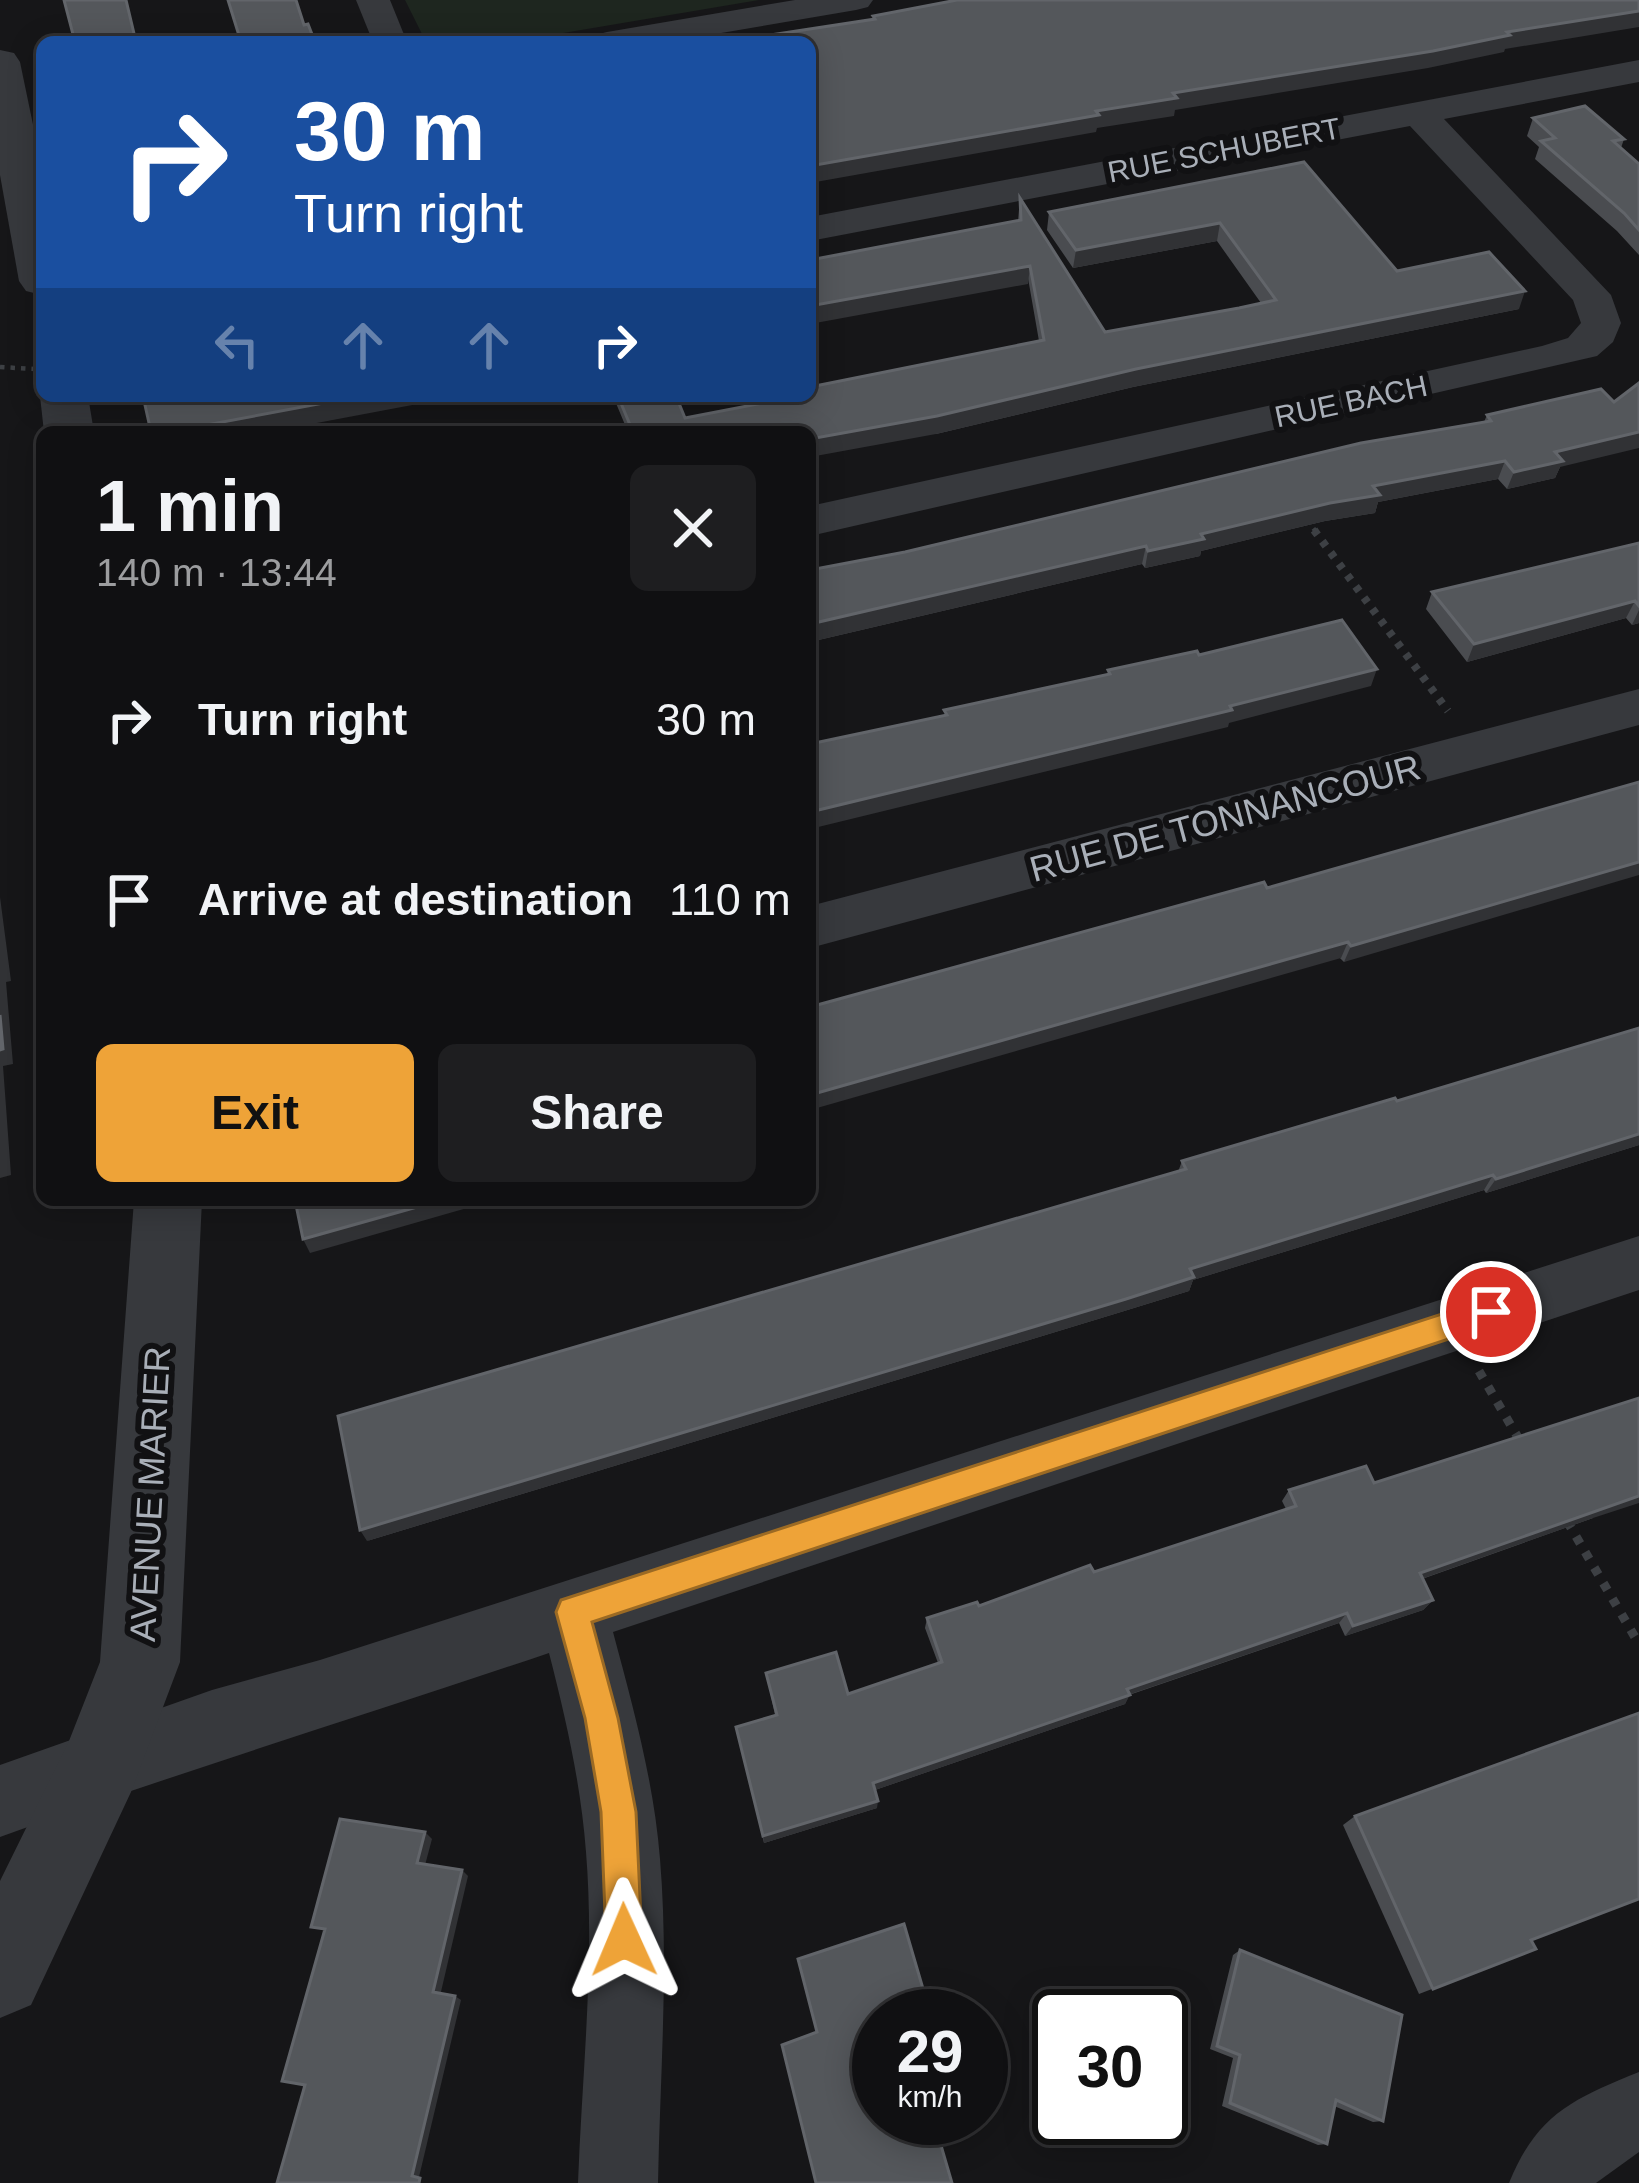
<!DOCTYPE html>
<meta charset="utf-8">
<style>
body{margin:0;font-family:Helvetica,sans-serif;background:#1e1e20;color:#f1f3f6;height:100vh;display:flex;flex-direction:column;font-size:45px;white-space:nowrap}
*{box-sizing:border-box;margin:0}
p{font-size:39px;color:#9c9d9f}
.icon{flex:none;width:66px;height:66px;fill:none;stroke:currentColor;stroke-width:2;stroke-linecap:round;stroke-linejoin:round}
.map{position:relative;flex:1;overflow:hidden}
.sheet{position:absolute;left:36px;top:426px;width:780px;height:780px;display:flex;flex-direction:column;background:#101012;border-radius:18px;box-shadow:0 6px 30px #0003,0 0 0 3px #303032}
.sheet>*{flex:none}
.banner{position:absolute;left:36px;top:36px;width:780px;height:366px;border-radius:18px;box-shadow:0 6px 30px #0003,0 0 0 3px #303032;background:#1a4fa0;color:#fff;overflow:hidden}
.speed{position:absolute;left:852px;top:1989px;display:flex;gap:24px;font-size:60px;font-weight:700;text-align:center}
.speed>*{display:grid;place-content:center;width:156px;height:156px;border-radius:50%;background:#101012;box-shadow:0 6px 30px #0003,0 0 0 3px #303032;line-height:1}
.speed small{font-size:30px;font-weight:400}
.speed .limit{border:6px solid #111;border-radius:18px;background:#fff;color:#111}
.pin{position:absolute;display:grid;place-items:center;width:102px;height:102px;color:#fff;margin:-51px;border:6px solid #fff;border-radius:50%;box-shadow:0 3px 12px #0007}
.me{position:absolute;width:132px;margin:-66px;rotate:359deg;stroke-linejoin:round;filter:drop-shadow(0 0 9px #0008)}
.turn{display:flex;align-items:center;gap:42px;height:252px;padding:0 60px;font-size:54px}
.turn .icon{width:156px;height:156px;stroke-width:2.5}
.turn b{display:block;font-size:84px;line-height:102px}
.lanes{display:flex;align-items:center;height:114px;padding:0 60px;background:#0003;justify-content:center;gap:60px;direction:ltr}
.lanes .off{opacity:.35}
.round{display:grid;place-items:center;flex:none;width:126px;height:126px;border-radius:18px;background:#1e1e20}
.headline{display:flex;align-items:center;justify-content:space-between;height:204px;padding:0 60px}
h1{font-size:72px;font-weight:700;line-height:90px}
.primary-button{display:flex;gap:24px;margin-top:auto;padding:24px 60px}
.primary-button a{flex:1;height:138px;border-radius:18px;background:#eea338;color:#111;font-size:48px;font-weight:700;line-height:138px;text-align:center}
.primary-button a+a{background:#1e1e20;color:#f1f3f6}
ul{padding:0;list-style:none}
li{display:flex;align-items:center;gap:36px;height:180px;padding:0 60px}
li div{flex:1}
li b{display:block;font-size:45px}
li em{font-style:normal}
.map>svg:first-child{display:block}
.green{fill:#1e261f}
.lines{fill:none;stroke-linecap:round;stroke-linejoin:round}
.path-far2{stroke:#3d4044;stroke-width:4.5;stroke-dasharray:4.5 6;stroke-linecap:butt}
.path-far1{stroke:#3d4044;stroke-width:8;stroke-dasharray:6 8;stroke-linecap:butt}
.path{stroke:#3d4044;stroke-width:9;stroke-dasharray:8 10;stroke-linecap:butt}
.minor{fill:#37393d;fill-rule:evenodd}
.tertiary{fill:#37393d;fill-rule:evenodd}
.wall{fill:#4a4c50}
.shaded-wall{fill:#313235}
.building{fill:#54575b;stroke:#62656a;stroke-width:3}
.route{fill:#eea338;stroke:#9b6a24;stroke-width:3}
.labels{text-anchor:middle;dominant-baseline:central;stroke-width:12;stroke-linejoin:round;paint-order:stroke}
.far-street-label{font-size:30px;fill:#a9afb8;stroke:#111113}
.street-label{font-size:36px;fill:#a9afb8;stroke:#111113}
</style>
<div class="map">
<svg width="1639" height="2183" viewBox="0 0 1639 2183">
<rect width="100%" height="100%" fill="#161618"/>
<path class="green" d="M405 0H759L510 42H426Z"/>
<g class="lines">
<g class="path-far2">
<path d="M0 367 34 369"/>
<path d="M1307 520 1317 533"/>
</g>
<path class="path-far1" d="M1314 530 1448 711"/>
<g class="path">
<path d="M1479 1371 1520 1441"/>
<path d="M1567 1521 1639 1644"/>
</g>
<g class="minor">
<path d="M356 0H390L407 42H373Z"/>
<path d="M795 0H873L868 7 856 10 668 42H590L595 35 607 32Z"/>
<path d="M1639 60V82L1444 119 1611 295 1621 323 1613 342 1597 356 810 536V506L1542 346 1568 338 1581 323 1573 300 1410 126 810 241V217Z"/>
<path d="M1639 689V725L810 948V906Z"/>
<path d="M1639 1236V1290L613 1632C633 1707 654 1782 660 1859 669 1967 660 2075 658 2183H578C582 2073 595 1962 586 1852 581 1785 566 1719 549 1653 366 1715 182 1771 0 1837V1765L212 1690 320 1660Z"/>
<path d="M1639 2072V2152L1596 2183H1509C1537 2114 1573 2099 1639 2072Z"/>
</g>
<g class="tertiary">
<path d="M0 50 14 53 20 62 42 168V295L26 291 19 281 0 175Z"/>
<path d="M42 392V396H88L94 432H44L40 396Z"/>
<path d="M134 1200H202L180 1662 131 1792 31 2005 0 2018V1881L69 1741 100 1662Z"/>
</g>
</g>
<g class="wall">
<path d="M1533 118 1624 139 1621 148 1639 164V255L1617 231 1535 159 1539 147 1527 136Z"/>
<path d="M1304 162 1397 271 1519 309 1133 387 936 434 628 432 613 396H676L685 418 770 402V396L1039 341 1018 221 1020 198 1105 332 1261 303 1217 241 1073 268 1047 230 1049 212Z"/>
<path d="M1487 415 1560 467 1555 478 1507 489 1498 479 1378 502 1375 513 1325 521 1201 551 1200 556 1145 568 1142 564 810 642V570L905 552 1484 422Z"/>
<path d="M1639 543V623L1632 625 1626 618 1467 662 1426 609 1432 592Z"/>
<path d="M1639 782 1344 962 1267 888Z"/>
<path d="M1639 1028V1145L1486 1193 1484 1190 1193 1280 1189 1291 1121 1312 367 1541 1178 1172 1182 1161 1397 1101Z"/>
<path d="M1374 1483 1593 1518 1422 1579 1433 1600 1423 1610 1345 1636 1339 1623 1129 1695 1125 1704 875 1790 877 1808 764 1843 736 1727 775 1715 766 1673 848 1694 938 1663 925 1628 927 1618 979 1606 1094 1572 1286 1509 1282 1501 1289 1490Z"/>
<path d="M1355 1816 1531 1940 1536 1949 1419 1994 1343 1825Z"/>
<path d="M1240 1950 1383 2121 1373 2122 1334 2106 1327 2144 1318 2145 1222 2106 1233 2058 1210 2049 1233 1955Z"/>
</g>
<g class="shaded-wall">
<path d="M1639 11V27L1505 49 1504 52 1428 68 1175 110 1174 116 1097 128 1096 132 810 183V166L1096 111 1173 93 1507 32Z"/>
<path d="M1220 223 1217 241 1073 268 1076 250Z"/>
<path d="M1030 266 1028 284 810 324V306Z"/>
<path d="M1525 291 1519 309 1133 387 936 434 810 457V439L1136 369Z"/>
<path d="M361 396H460L269 432H169Z"/>
<path d="M1639 432V448L1560 467 1555 478 1507 489 1514 472 1555 452Z"/>
<path d="M1505 461 1498 479 1378 502 1375 513 1325 521 1201 551 1200 556 1145 568 1148 551 1201 534 1373 486Z"/>
<path d="M1146 546 1142 564 810 642V624Z"/>
<path d="M1635 601 1626 618 1467 662 1474 644Z"/>
<path d="M1639 610V623L1632 625Z"/>
<path d="M1377 669 1371 686 1229 723 1228 727 810 829V812Z"/>
<path d="M1639 862V875L1344 962 1351 946Z"/>
<path d="M0 897 11 981 6 982 13 1064 3 1066 11 1175 0 1178Z"/>
<path d="M1348 942 1341 958 810 1110V1095Z"/>
<path d="M1639 1134V1145L1486 1193 1496 1179Z"/>
<path d="M1493 1175 1484 1190 1193 1280 1189 1291 1121 1312 367 1541 360 1530Z"/>
<path d="M442 1200H495L310 1253 303 1239Z"/>
<path d="M1639 1496V1503L1593 1518 1410 1583 1420 1573Z"/>
<path d="M1433 1600 1423 1610 1345 1636 1353 1626Z"/>
<path d="M1347 1613 1339 1623 1122 1697 1127 1689Z"/>
<path d="M1130 1695 1125 1704 872 1791 873 1783Z"/>
<path d="M878 1801 877 1808 764 1843 763 1836Z"/>
<path d="M425 1832 432 1839 424 1869 417 1863Z"/>
<path d="M462 1870 468 1876 440 1996 433 1992Z"/>
<path d="M455 1996 461 2000 419 2177 412 2176Z"/>
</g>
<g class="building">
<path d="M64 0H126L136 42H75Z"/>
<path d="M228 0H296L304 25 308 24 315 42H241Z"/>
<path d="M957 0H1639V11L1507 32 1510 35 1433 51 1173 93 1177 98 1096 111 1099 115 810 166V42H725L875 19 873 16Z"/>
<path d="M1585 106 1624 139 1613 141 1639 164V230L1624 213 1541 141 1555 138 1533 118Z"/>
<path d="M1304 162 1397 271 1489 252 1525 291 1136 369 937 416 810 439V432H633L618 396H676L685 418 773 401 771 396H810V387L1044 340 1030 266 810 306V260L1021 220 1020 198 1105 332 1239 308 1276 300 1220 223 1076 250 1049 212Z"/>
<path d="M1639 383V432L1555 452 1563 461 1514 472 1505 461 1373 486 1380 495 1330 503 1201 534 1204 539 1148 551 1146 546 810 624V570L905 552 1361 443 1491 421 1487 415 1601 389 1614 402Z"/>
<path d="M143 396H361L169 432H151Z"/>
<path d="M1639 543V606L1635 601 1474 644 1432 592Z"/>
<path d="M1342 620 1377 669 1230 706 1232 710 810 812V744L947 715 944 710 1110 674 1108 670 1197 651 1199 655Z"/>
<path d="M1639 782V862L1351 946 1348 942 810 1095V1007L1264 882 1267 888Z"/>
<path d="M0 1015 3 1049 0 1050Z"/>
<path d="M1639 1028V1134L1496 1179 1493 1175 1190 1269 1194 1277 1126 1299 360 1530 338 1416 1186 1169 1182 1161 1395 1098 1397 1101Z"/>
<path d="M295 1200H442L303 1239Z"/>
<path d="M1639 1398V1496L1420 1573 1433 1600 1353 1626 1347 1613 1127 1689 1130 1695 873 1783 878 1801 763 1836 736 1727 777 1715 766 1673 836 1652 848 1694 942 1662 927 1618 977 1602 979 1606 1090 1565 1094 1572 1296 1506 1289 1490 1366 1466 1374 1483Z"/>
<path d="M1639 1713V1899L1531 1940 1536 1949 1433 1989 1355 1816Z"/>
<path d="M340 1819 425 1832 417 1863 462 1870 433 1992 455 1996 412 2176 420 2178 419 2183H277L305 2085 282 2081 325 1929 311 1927Z"/>
<path d="M904 1924 931 2016H879V2118H933L952 2183H816L782 2045 817 2032 798 1959Z"/>
<path d="M1240 1950 1402 2015 1383 2121 1336 2100 1327 2144 1230 2103 1240 2055 1217 2046Z"/>
</g>
<path class="route" d="M1491 1298 1501 1302 1505 1312 1501 1321 1491 1325 592 1622 618 1718 636 1812 642 1940 636 1953 624 1958 611 1953 606 1940 601 1812 585 1718 556 1612 561 1600Z"/>
<g class="labels">
<g class="far-street-label">
<text transform="translate(1224 150) rotate(-11)">RUE SCHUBERT</text>
<text transform="translate(1351 401) rotate(-12)">RUE BACH</text>
</g>
<g class="street-label">
<text transform="translate(1225 818) rotate(-15)">RUE DE TONNANCOUR</text>
<text transform="translate(150 1494) rotate(-87)">AVENUE MARIER</text>
</g>
</g>
</svg>
<div class="speed"><div>29<small>km/h</small></div><div class="limit">30</div></div>
<div class="pin" style="left:1491px;top:1312px;background:#d93025"><svg class="icon" aria-label="arrive" viewBox="0 0 24 24"><path d="M6 21V4h12l-3 4 3 4H6"/></svg></div>
<svg class="me" style="left:624px;top:1940px" viewBox="-20 -20 40 40"><path d="M0-17L14 15 0 8-14 15z" fill="#eea338" stroke="#fff" stroke-width="4"/></svg>
<div class="banner">
<div class="turn"><svg class="icon" aria-label="right" viewBox="0 0 24 24"><path d="M7 20v-9h11M14 6l5 5-5 5"/></svg><div><b>30 m</b>Turn right</div></div>
<div class="lanes"><svg class="icon off" aria-label="left" viewBox="0 0 24 24"><path d="M17 20v-9H6M10 6l-5 5 5 5"/></svg><svg class="icon off" aria-label="ahead" viewBox="0 0 24 24"><path d="M12 20V5M6 11l6-6 6 6"/></svg><svg class="icon off" aria-label="ahead" viewBox="0 0 24 24"><path d="M12 20V5M6 11l6-6 6 6"/></svg><svg class="icon" aria-label="right" viewBox="0 0 24 24"><path d="M7 20v-9h11M14 6l5 5-5 5"/></svg></div>
</div>
<section class="sheet">
<div class="headline"><div><h1>1 min</h1><p>140 m · 13:44</p></div><a class="round"><svg class="icon" aria-label="close" viewBox="0 0 24 24"><path d="M6 6l12 12M18 6L6 18"/></svg></a></div>
<ul>
<li><svg class="icon" aria-label="right" viewBox="0 0 24 24"><path d="M7 20v-9h11M14 6l5 5-5 5"/></svg><div><b>Turn right</b></div><em>30 m</em></li>
<li><svg class="icon" aria-label="arrive" viewBox="0 0 24 24"><path d="M6 21V4h12l-3 4 3 4H6"/></svg><div><b>Arrive at destination</b></div><em>110 m</em></li>
</ul>
<div class="primary-button"><a>Exit</a><a>Share</a></div>
</section>
</div>
